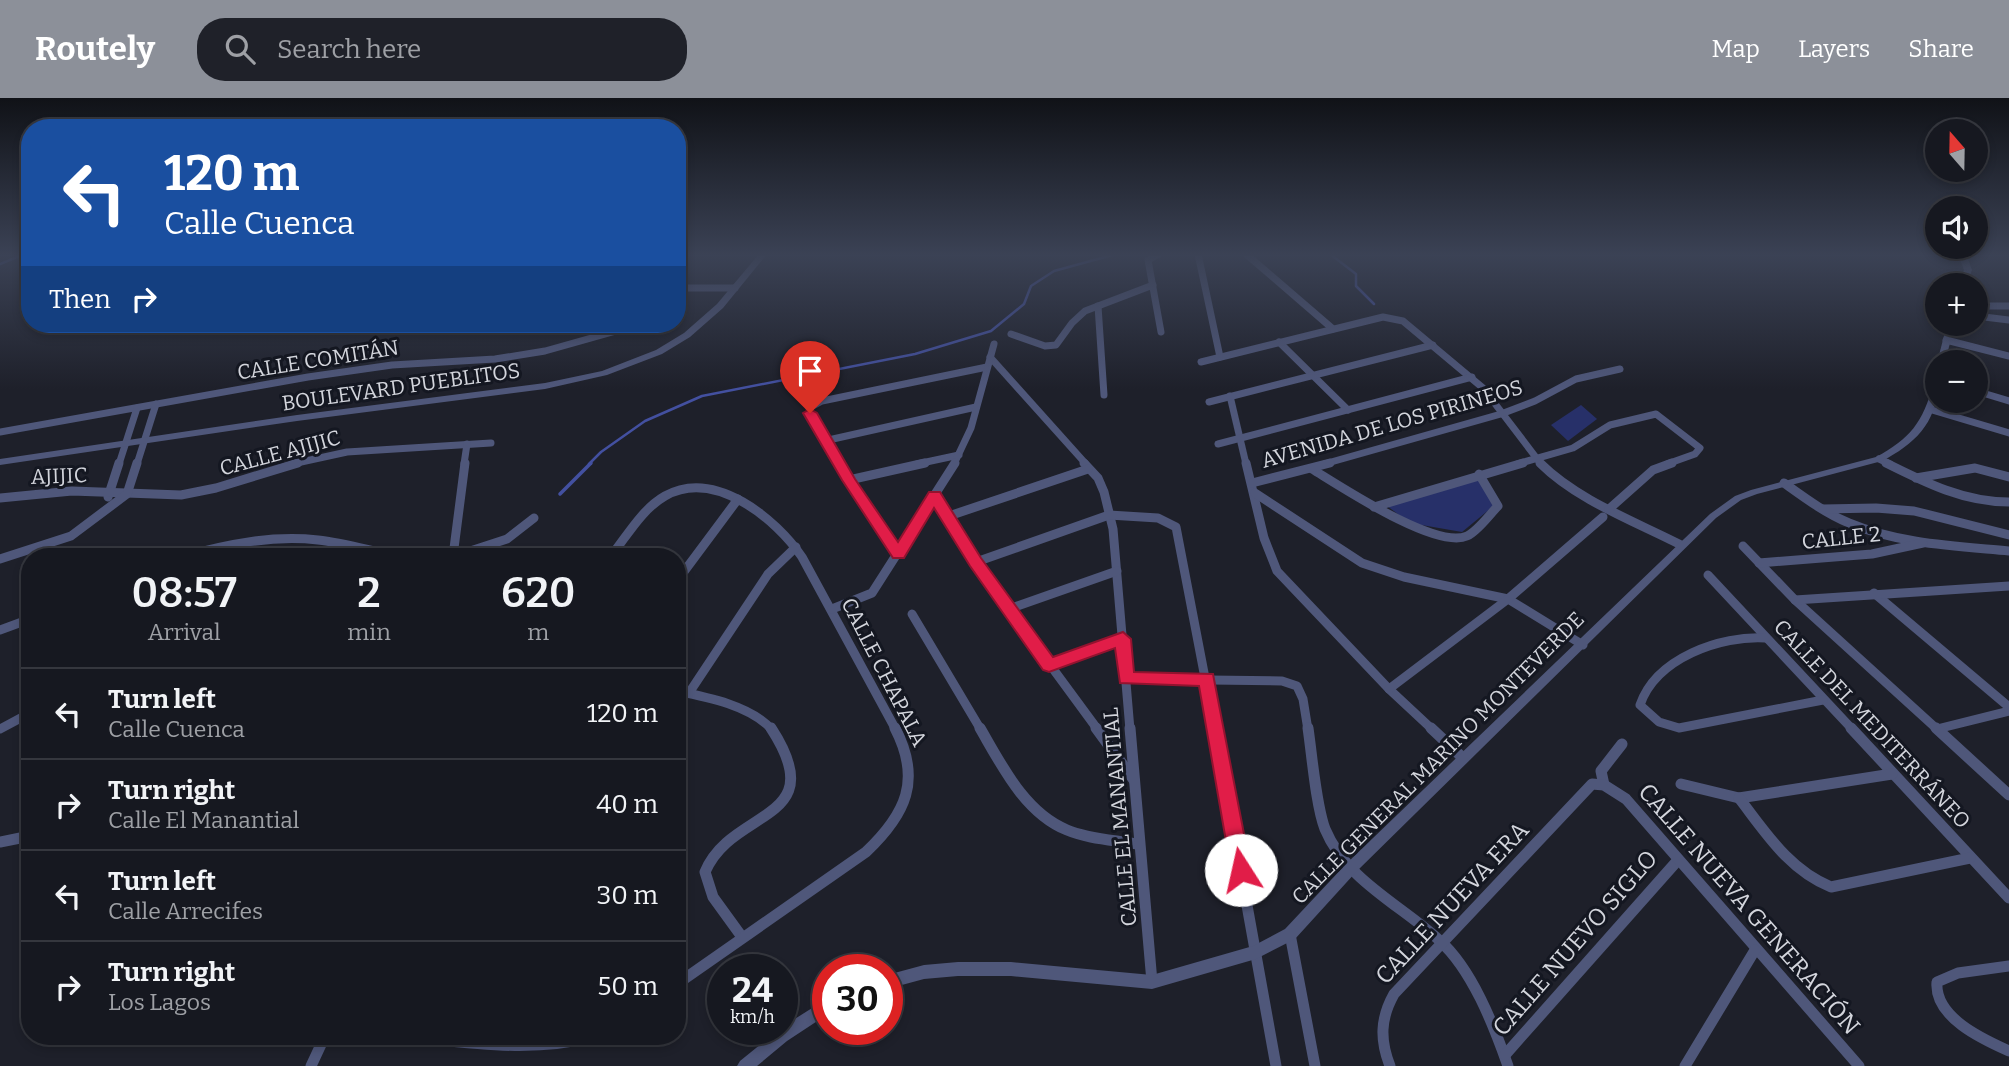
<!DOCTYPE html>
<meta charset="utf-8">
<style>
body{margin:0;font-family:Bitter,serif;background:#1f2129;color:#f1f3f6;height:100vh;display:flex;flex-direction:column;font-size:26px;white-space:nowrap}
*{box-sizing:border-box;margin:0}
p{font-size:23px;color:#9ea0a5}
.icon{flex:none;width:38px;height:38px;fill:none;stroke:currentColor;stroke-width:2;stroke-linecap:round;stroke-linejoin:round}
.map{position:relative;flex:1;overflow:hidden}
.panel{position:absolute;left:21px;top:450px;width:665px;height:497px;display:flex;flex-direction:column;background:#161820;border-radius:28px;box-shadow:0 4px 10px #0003,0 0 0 2px #35373e}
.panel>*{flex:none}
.top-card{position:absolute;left:21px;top:21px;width:665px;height:214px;border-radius:28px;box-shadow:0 4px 10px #0003,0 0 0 2px #35373e;background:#1a4fa0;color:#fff;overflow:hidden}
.needle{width:46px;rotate:340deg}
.controls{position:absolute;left:1925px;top:21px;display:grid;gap:14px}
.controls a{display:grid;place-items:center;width:63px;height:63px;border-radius:50%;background:#161820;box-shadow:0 4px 10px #0003,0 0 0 2px #35373e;font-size:35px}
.speed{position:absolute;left:707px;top:856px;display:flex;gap:14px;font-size:35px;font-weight:700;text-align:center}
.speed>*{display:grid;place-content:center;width:91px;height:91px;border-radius:50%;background:#161820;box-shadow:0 4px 10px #0003,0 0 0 2px #35373e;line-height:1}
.speed small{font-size:18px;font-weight:400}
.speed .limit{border:10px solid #d22;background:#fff;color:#111}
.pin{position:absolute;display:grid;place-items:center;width:60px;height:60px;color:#fff;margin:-72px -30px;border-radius:50% 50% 50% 0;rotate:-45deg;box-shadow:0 0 7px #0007}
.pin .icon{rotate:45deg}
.me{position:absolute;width:77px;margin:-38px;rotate:350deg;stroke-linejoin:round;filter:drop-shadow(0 0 5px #0008)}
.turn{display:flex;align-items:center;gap:24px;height:147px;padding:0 28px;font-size:32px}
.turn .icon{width:91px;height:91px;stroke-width:2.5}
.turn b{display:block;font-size:49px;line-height:60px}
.then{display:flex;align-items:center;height:66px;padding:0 28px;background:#0003;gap:14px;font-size:26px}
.eta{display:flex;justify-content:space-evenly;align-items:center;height:119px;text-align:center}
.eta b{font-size:42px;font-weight:600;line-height:49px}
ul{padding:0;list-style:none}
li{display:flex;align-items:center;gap:21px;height:91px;padding:0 28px;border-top:2px solid #35373e}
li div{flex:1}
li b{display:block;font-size:26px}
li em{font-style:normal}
header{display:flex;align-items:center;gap:42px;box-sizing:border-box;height:98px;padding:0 35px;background:#8c9099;color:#fff}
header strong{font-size:33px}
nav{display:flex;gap:38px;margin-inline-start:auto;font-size:24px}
.search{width:490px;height:63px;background:#1f2129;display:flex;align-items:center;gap:18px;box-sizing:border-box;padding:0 24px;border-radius:28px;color:#9ea0a5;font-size:26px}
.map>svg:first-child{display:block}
.green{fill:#273069}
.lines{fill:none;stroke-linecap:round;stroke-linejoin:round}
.stream-far1{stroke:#4350a0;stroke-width:2.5}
.stream{stroke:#4350a0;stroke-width:3.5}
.minor-far2{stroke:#4f577a;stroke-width:7}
.minor-far1{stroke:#4f577a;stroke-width:9}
.minor{stroke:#4f577a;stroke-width:11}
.tertiary{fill:#4f577a;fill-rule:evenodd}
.route{fill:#e11d48;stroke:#92132f;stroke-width:2}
.labels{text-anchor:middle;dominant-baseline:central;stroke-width:6;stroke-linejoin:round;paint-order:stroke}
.street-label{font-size:21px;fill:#d3d5dc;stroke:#141721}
.near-street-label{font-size:24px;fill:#d3d5dc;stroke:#141721}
</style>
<header>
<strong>Routely</strong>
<div class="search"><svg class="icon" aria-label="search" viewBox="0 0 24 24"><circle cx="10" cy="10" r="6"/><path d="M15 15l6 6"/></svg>Search here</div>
<nav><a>Map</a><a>Layers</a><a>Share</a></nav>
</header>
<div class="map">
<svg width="2009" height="968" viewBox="0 0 2009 968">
<rect width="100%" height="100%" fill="#1e202a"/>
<g class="green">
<path d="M1581 307 1597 321 1568 343 1551 327Z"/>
<path d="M1476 379 1496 406 1462 434 1410 425 1387 408Z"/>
</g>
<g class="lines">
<g class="stream-far1">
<path d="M1330 156 1356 176V188L1374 206"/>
<path d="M0 166 24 156"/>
<path d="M589 366 601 354 645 323 702 298 915 256 991 233 1024 206 1031 188 1054 173 1116 156"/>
</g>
<path class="stream" d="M560 396 591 365"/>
<g class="minor-far2">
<path d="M1159 156 1148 162 1161 234"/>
<path d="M1198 156 1220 259"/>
<path d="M1246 156 1333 231"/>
<path d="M677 190H735"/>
<path d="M1098 208 1104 297"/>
<path d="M1976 208H2009"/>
<path d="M1976 218 2009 222"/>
<path d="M1011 236 1045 248 1056 247 1072 225 1085 213 1153 187"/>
<path d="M1946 242 2009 258"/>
<path d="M1279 244 1348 312"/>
<path d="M990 259 1086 366"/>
<path d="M1201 264 1383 219 1403 223 1483 290 1541 366"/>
<path d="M1976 293 2009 303"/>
<path d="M1230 298 1246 366"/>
<path d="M1209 304 1433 247"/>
<path d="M1932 312 2009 335"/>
<path d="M0 334 308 279 392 267 495 261 545 253 641 226"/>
<path d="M824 343 976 309"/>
<path d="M1218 346 1472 279"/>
<path d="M1879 361 1890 366"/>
<path d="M119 366 137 310"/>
<path d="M137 366 156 306"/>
<path d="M292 366 347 354 491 345"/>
<path d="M464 366 467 346"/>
<path d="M839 366 824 343 809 310 822 303 987 269"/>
<path d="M917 366 959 357"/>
<path d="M954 366 971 330 994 246"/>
<path d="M1324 366 1501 316 1535 303 1576 281 1620 271"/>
<path d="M1517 366 1573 350 1610 327 1656 316 1700 350 1695 356 1667 366"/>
</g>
<g class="minor-far1">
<path d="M838 365 898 456"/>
<path d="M1084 365 1098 380 1104 394 1113 431 1130 632"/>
<path d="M1246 365 1264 440 1277 473 1389 591 1433 632"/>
<path d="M1540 365C1577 402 1634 423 1681 447"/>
<path d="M1886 365C1926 385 1964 404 2009 404"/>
<path d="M1312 371C1340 388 1436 452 1467 438 1478 433 1489 417 1498 408L1479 376"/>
<path d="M1916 380 1975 370 2009 379"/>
<path d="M849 382 925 365"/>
<path d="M1252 385 1330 365"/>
<path d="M1784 385C1805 400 1825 415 1849 425 1899 446 1955 448 2009 453"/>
<path d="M1255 395 1362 465 1404 479 1508 501 1583 547"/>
<path d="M934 398 1009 511 1098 632"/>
<path d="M108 399 119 365"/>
<path d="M0 400 72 393 181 397 216 390 298 365"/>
<path d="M1374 409 1523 365"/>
<path d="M1609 411 1653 372 1672 365"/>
<path d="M1823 411 1876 410 1914 413 2009 437"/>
<path d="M946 419 1088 371"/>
<path d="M1743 448 1795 502 1938 632"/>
<path d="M184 458C228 446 272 437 318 442 345 445 371 453 398 458"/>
<path d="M453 458 465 365"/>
<path d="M455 458 507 441 534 420"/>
<path d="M611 458C627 438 642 411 665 398 715 370 776 421 802 459L896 632"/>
<path d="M0 461 71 438 127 396 137 365"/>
<path d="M976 464 1109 417 1158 420 1176 429 1215 632"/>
<path d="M1759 465 1872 456 1923 445"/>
<path d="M1708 477 1853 632"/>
<path d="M677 483 738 401"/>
<path d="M1874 495 2009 609"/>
<path d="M1795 502 2009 488"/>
<path d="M832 511 872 495 955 365"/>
<path d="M1009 511 1117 473"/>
<path d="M912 516 981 632"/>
<path d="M0 532 30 521"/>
<path d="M1766 540C1721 537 1656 560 1640 607L1659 624 1679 630 1823 602"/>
<path d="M1049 567 1123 541"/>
<path d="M1126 581 1282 583 1297 588 1303 601 1308 632"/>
<path d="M1389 591 1508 501 1603 419"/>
<path d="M677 593C707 599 752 608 772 632"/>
<path d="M689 595 768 476 796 449"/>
<path d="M0 631 30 615"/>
<path d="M1937 631 2009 613"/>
</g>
<g class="minor">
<path d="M980 630C1002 668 1025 715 1067 732 1088 741 1115 742 1137 746"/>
<path d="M1096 630 1134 682"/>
<path d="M1130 630 1152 884"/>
<path d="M1215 630 1276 968"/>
<path d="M1308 630C1312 657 1316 708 1325 731 1346 782 1401 807 1439 842 1472 871 1494 928 1508 968"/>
<path d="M1431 630 1463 660"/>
<path d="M1851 630 2009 800"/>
<path d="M1936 630 2009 697"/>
<path d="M1681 686 1739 700 1892 676"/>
<path d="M1604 687 1601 673 1622 646"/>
<path d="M1739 700C1766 735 1789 772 1831 789L1970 760"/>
<path d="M0 744 30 738"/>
<path d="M1290 836 1315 968"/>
<path d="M742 839 713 799 705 774C732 709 833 725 771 630"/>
<path d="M2009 868 1958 875 1937 884C1934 919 1982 941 2009 953"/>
<path d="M677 886 866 754C906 716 922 682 895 630"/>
<path d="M402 938C466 944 532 956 595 938"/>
<path d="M1505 957 1678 762"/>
<path d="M311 968 325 938"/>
<path d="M1390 968C1380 942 1380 921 1394 896L1592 686 1604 687 1626 701 1859 968"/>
<path d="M1685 968 1755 852"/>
</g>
<g class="tertiary">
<path d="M759 156H767L723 210 690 239 662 256 607 277 545 291 297 323 0 367V361L297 317 545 285 602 273 656 252 684 235 717 206Z"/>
<path d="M1958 156H1966L1972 172 1966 187H1958L1964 172Z"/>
<path d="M1947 226H1955L1945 264 1937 265Z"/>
<path d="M1937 284C1939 323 1915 346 1882 363L1757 396 1741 402 1716 420 1356 774 1295 841 1256 861 1152 891 1011 878H958L924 881 887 891V877L924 867 958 864H1011L1152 877 1253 848 1285 831 1346 766 1710 416 1735 398 1751 392 1876 359C1910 341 1923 324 1933 287Z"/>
<path d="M828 900V916L787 943 757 968H737L740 963 777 933 782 931V929Z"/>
</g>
</g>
<linearGradient id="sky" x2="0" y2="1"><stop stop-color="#101217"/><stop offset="0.54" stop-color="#3b4255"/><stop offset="1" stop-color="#3b4255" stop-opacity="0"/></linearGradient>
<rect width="2009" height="291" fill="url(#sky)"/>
<path class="route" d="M810 311 817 315 855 381 898 444 929 394H940L981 460 1053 559 1123 534 1131 541 1134 574 1213 576 1251 772 1248 779 1241 781 1234 779 1231 772 1199 588 1120 585 1115 550 1049 574 1043 572 970 468 934 410 904 460H893L842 382 803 315Z"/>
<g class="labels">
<g class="street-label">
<text transform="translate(318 262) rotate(-9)">CALLE COMITÁN</text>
<text transform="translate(401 289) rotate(-8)">BOULEVARD PUEBLITOS</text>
<text transform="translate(1392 326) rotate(-16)">AVENIDA DE LOS PIRINEOS</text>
<text transform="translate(280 355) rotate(-15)">CALLE AJIJIC</text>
<text transform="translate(59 378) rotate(-2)">AJIJIC</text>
<text transform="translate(1841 440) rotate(-6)">CALLE 2</text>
<text transform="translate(884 574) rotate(63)">CALLE CHAPALA</text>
<text transform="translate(1872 626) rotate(47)">CALLE DEL MEDITERRÁNEO</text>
<text transform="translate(1438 660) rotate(-45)">CALLE GENERAL MARINO MONTEVERDE</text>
<text transform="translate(1120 719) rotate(-95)">CALLE EL MANANTIAL</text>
</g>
<g class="near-street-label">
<text transform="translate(1452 805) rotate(-47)">CALLE NUEVA ERA</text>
<text transform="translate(1749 811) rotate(49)">CALLE NUEVA GENERACIÓN</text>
<text transform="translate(1575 845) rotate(-49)">CALLE NUEVO SIGLO</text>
</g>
</g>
</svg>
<div class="controls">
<a><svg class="needle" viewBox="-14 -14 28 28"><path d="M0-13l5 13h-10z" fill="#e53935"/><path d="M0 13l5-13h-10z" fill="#9ea0a5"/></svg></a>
<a><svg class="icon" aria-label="sound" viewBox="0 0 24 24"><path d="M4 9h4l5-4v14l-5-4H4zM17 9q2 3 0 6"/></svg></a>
<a>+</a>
<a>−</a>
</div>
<div class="speed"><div>24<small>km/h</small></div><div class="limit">30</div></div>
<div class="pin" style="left:810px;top:315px;background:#d93025"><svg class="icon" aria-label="arrive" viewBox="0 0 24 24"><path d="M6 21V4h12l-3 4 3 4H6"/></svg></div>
<svg class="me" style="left:1241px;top:772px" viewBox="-20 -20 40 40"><circle r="19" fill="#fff"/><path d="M0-13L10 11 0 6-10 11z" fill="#e11d48"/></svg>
<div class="top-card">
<div class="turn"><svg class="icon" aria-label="left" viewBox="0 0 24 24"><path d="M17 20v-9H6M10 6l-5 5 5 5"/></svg><div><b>120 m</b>Calle Cuenca</div></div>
<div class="then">Then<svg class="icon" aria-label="right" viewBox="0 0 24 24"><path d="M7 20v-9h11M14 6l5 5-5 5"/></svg></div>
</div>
<section class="panel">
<div class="eta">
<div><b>08:57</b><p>Arrival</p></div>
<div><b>2</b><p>min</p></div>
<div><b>620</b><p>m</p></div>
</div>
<ul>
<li><svg class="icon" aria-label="left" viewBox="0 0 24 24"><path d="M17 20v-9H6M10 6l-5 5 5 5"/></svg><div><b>Turn left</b><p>Calle Cuenca</p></div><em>120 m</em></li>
<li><svg class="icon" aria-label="right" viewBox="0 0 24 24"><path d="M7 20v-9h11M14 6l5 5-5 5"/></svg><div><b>Turn right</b><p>Calle El Manantial</p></div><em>40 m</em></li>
<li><svg class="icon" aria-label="left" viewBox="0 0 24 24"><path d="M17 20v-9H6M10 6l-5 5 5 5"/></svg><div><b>Turn left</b><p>Calle Arrecifes</p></div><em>30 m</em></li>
<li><svg class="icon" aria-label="right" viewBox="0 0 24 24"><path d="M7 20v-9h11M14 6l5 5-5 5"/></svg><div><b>Turn right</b><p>Los Lagos</p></div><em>50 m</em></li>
</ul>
</section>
</div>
